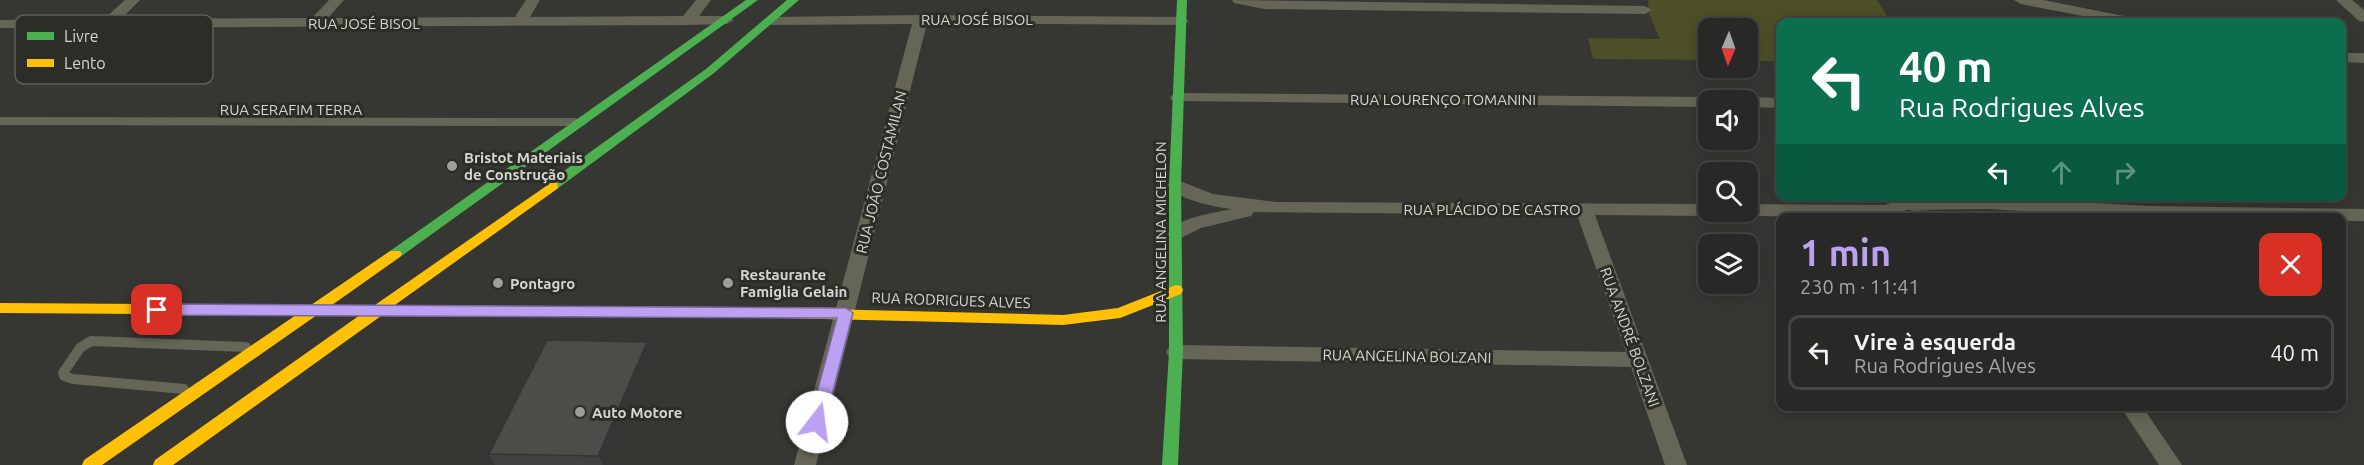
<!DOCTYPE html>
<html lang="pt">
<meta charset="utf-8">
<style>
body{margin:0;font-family:Ubuntu,sans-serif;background:#343532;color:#f1f3f6;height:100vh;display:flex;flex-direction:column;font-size:22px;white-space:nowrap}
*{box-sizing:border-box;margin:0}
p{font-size:20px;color:#a5a6a7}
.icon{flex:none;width:33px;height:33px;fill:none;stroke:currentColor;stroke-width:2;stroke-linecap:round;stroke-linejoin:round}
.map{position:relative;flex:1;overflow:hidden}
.panel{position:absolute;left:1776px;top:213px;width:570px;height:198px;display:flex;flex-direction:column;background:#282926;border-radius:12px;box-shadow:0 3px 15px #0003,0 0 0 2px #444543}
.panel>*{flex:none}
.top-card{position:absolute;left:1776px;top:18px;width:570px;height:183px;border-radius:12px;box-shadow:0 3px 15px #0003,0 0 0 2px #444543;background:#0b6e4f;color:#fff;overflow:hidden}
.needle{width:39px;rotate:182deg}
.buttons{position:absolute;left:1698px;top:18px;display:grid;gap:12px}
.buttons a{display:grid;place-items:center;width:60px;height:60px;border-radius:12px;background:#282926;box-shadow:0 3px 15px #0003,0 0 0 2px #444543;font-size:30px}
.pin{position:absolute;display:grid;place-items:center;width:51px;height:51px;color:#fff;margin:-26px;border-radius:12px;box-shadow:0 3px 9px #0006}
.me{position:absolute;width:66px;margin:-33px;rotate:15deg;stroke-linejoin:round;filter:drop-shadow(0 0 4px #0008)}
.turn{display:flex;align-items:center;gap:21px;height:126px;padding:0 24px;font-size:27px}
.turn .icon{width:78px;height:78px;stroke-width:2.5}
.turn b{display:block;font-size:42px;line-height:51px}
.lanes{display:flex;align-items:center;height:57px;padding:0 24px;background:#0003;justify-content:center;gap:30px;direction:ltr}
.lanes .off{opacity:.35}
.round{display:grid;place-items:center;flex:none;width:63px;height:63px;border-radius:12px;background:#343532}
.head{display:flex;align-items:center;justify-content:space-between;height:102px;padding:0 24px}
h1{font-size:36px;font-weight:700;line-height:45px;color:#bca0f2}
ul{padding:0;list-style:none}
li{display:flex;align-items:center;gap:18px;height:75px;margin:0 12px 9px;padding:0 12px;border:3px solid #444543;border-radius:12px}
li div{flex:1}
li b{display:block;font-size:22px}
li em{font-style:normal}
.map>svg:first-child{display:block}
.green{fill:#4d4f26}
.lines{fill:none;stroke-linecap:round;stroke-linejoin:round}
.lane-far1{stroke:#656657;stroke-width:8}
.lane{stroke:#656657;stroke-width:10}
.street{fill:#656657;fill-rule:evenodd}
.fast{fill:#4caf50;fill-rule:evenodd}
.slow{fill:#ffc107;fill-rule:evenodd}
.wall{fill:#41413f}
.shaded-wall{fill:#353533}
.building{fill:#4c4c49;stroke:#353533;stroke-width:1.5}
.route{fill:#bca0f2;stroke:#7a689d;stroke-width:1.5}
.poi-dot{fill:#9d9e99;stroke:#2d2d27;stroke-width:2}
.labels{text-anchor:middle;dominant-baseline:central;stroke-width:6;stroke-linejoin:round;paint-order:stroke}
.street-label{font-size:15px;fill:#d5d5d1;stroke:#2d2d27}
.poi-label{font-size:15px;font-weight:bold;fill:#d5d5d1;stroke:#2d2d27;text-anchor:start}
.key{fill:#2d2d27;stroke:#5f5f5a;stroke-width:1.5}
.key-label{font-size:16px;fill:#d5d5d1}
</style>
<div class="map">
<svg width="2364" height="465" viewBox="0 0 2364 465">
<rect width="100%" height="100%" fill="#363732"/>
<path class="green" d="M1648 0H1877L1891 22H1780V61H1748V28H1708V60L1593 59 1588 38 1660 39 1649 14Z"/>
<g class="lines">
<path class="lane-far1" d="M0 121 574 122"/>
<path class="lane" d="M184 389 73 379 64 376 63 373 80 348 91 341 246 347"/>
<g class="street">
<path d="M125 0H140L121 19 312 18 329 0H344L328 18 515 17 526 0H540L530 17 683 16 696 0H711L699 16H727L734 20 727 24 687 25 0 28V20L104 19Z"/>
<path d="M1232 0 1645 6 1652 10 1645 14 1264 9 1234 3Z"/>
<path d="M2014 0H2043L2134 18 2141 22H2114L2021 4Z"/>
<path d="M2336 0H2352L2364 10V22L2359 21Z"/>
<path d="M921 15 1182 17 1189 21 1182 25 927 23 816 465H794L912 24 772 25 765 21 772 17Z"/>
<path d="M2342 53H2364V63L2342 62Z"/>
<path d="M1178 93 1708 97 1715 100H1708V107L1172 101 1170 98 1172 95Z"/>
<path d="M1748 97 1780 98V108L1748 107V100H1741Z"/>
<path d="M1175 179 1213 194 1276 202 1708 204V212H1716L1708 216 1595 215 1687 465H1665L1631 367 1176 359 1169 357 1166 352 1169 347 1176 345 1626 352 1577 215 1254 212 1251 216 1201 228 1177 240 1171 238 1168 234C1179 216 1212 214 1231 209 1214 207 1176 199 1166 185L1169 181Z"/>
<path d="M1988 197 2148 206 2364 209V221H2342V218H2140L1988 209 1907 210 1886 217 1748 216 1740 212H1748V204L1885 205 1905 198Z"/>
<path d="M1913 210 1956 212 1962 214 1965 218H1905L1907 212Z"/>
<path d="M2012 211 2027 214 2030 218H2003L2006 213Z"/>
<path d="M2120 406H2142L2182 465H2159Z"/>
</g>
<g class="fast">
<path d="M746 0H758L400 257H390L388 254 390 251Z"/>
<path d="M787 0H799L714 73 557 189H547L546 186 547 183 706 69Z"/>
<path d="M1177 0H1187L1181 185 1183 352 1178 465H1162L1169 352V185Z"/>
<path d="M501 306 744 307 749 308 751 312 749 316 744 317 501 316 496 315 494 311 496 307Z"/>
</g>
<g class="slow">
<path d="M552 182 557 183 558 186 557 189 395 305 501 306 506 307 508 311 506 315 381 316 173 465H153L155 460 360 315H317L102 465H82L84 460 296 315 0 313V303L311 305 390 251H400L402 254 400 257 332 305H375Z"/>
<path d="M1176 285 1181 286 1183 290 1181 294 1120 318 1063 325 744 317 739 316 737 312 739 308 744 307 1063 315 1118 308Z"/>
</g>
</g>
<path class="wall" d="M647 342 654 358 610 465H495L489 454Z"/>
<path class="shaded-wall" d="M647 342 654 358 610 465H603L598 456Z"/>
<path class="building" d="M547 340 647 342 598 456 489 454Z"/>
<path class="route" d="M157 304 846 308 853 313 825 422 822 426 817 428 811 426 809 422 837 318 157 315 150 310Z"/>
<g class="poi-dot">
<circle cx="452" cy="166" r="6"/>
<circle cx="498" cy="283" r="6"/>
<circle cx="728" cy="283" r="6"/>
<circle cx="580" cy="412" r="6"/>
</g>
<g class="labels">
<g class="street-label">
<text x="977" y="19">RUA JOSÉ BISOL</text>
<text x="364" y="23">RUA JOSÉ BISOL</text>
<text x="1443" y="99">RUA LOURENÇO TOMANINI</text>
<text x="291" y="109">RUA SERAFIM TERRA</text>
<text transform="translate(881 172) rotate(-76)">RUA JOÃO COSTAMILAN</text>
<text x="1492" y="209">RUA PLÁCIDO DE CASTRO</text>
<text transform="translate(1160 232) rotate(-90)">RUA ANGELINA MICHELON</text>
<text transform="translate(951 300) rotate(2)">RUA RODRIGUES ALVES</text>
<text transform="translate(1630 337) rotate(70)">RUA ANDRÉ BOLZANI</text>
<text transform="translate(1407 356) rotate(1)">RUA ANGELINA BOLZANI</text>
</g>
<g class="poi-label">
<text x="464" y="157">Bristot Materiais<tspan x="464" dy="17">de Construção</tspan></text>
<text x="740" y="274">Restaurante<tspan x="740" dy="17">Famiglia Gelain</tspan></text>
<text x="510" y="283">Pontagro</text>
<text x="592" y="412">Auto Motore</text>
</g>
</g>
<rect x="15" y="15" width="198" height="69" rx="9" class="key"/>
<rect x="27" y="32" width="27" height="8" fill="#4caf50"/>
<rect x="27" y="59" width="27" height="8" fill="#ffc107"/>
<g class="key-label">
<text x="64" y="42">Livre</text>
<text x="64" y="69">Lento</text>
</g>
</svg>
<div class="buttons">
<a><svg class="needle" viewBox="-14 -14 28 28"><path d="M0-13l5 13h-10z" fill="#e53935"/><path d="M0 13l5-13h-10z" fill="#a5a6a7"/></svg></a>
<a><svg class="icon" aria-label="sound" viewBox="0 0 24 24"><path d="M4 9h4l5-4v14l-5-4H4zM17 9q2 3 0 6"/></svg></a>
<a><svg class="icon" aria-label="search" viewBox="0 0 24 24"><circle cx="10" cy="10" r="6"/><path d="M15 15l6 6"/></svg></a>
<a><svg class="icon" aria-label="layers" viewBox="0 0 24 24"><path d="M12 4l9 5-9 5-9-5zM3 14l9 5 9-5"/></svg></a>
</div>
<div class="pin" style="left:157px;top:310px;background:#d93025"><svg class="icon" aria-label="arrive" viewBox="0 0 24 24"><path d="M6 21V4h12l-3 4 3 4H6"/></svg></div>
<svg class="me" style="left:817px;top:422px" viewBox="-20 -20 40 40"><circle r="19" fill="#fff"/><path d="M0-13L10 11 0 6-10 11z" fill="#bca0f2"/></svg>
<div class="top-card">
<div class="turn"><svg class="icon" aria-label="left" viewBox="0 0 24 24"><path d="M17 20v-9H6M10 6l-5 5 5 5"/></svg><div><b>40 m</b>Rua Rodrigues Alves</div></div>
<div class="lanes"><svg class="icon" aria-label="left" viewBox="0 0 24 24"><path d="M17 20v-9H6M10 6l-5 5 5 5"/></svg><svg class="icon off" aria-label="ahead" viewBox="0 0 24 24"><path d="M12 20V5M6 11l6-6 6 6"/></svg><svg class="icon off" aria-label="right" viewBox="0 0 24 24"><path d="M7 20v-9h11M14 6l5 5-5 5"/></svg></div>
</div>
<section class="panel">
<div class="head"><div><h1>1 min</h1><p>230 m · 11:41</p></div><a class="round" style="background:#d93025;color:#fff"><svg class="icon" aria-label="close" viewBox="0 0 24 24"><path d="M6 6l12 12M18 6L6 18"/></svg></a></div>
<ul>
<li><svg class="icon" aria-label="left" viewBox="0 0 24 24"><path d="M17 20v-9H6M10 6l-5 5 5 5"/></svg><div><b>Vire à esquerda</b><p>Rua Rodrigues Alves</p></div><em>40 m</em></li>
</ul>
</section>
</div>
